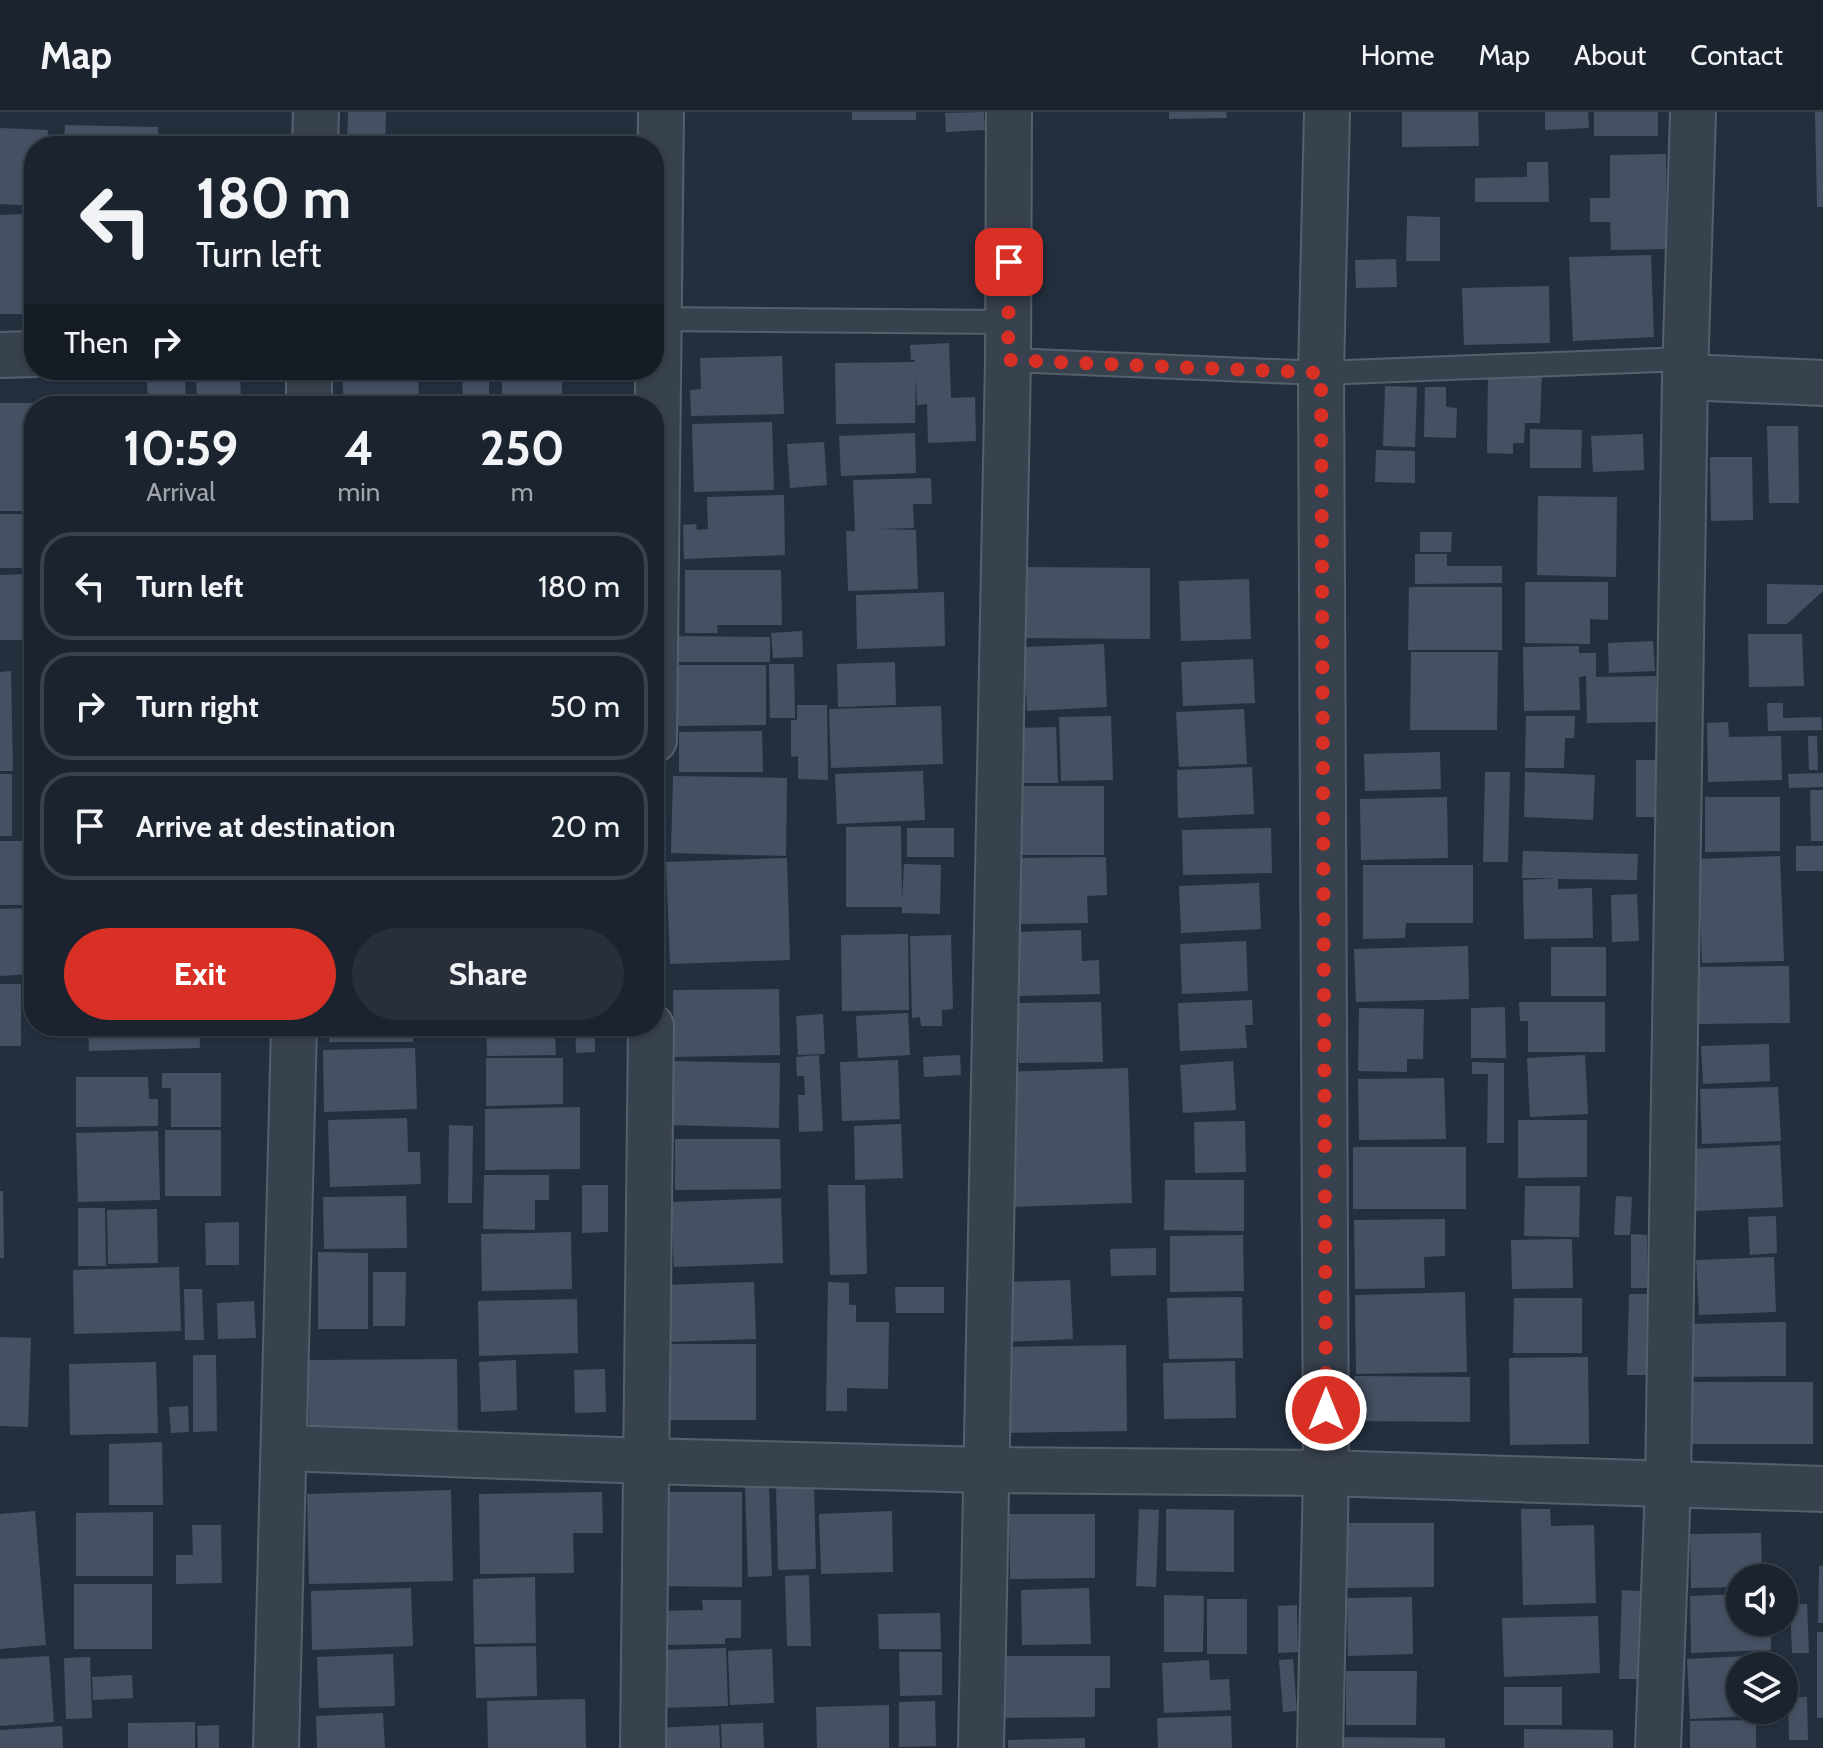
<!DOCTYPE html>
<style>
body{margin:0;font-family:Cabin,sans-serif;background:#282f3a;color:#f1f3f6;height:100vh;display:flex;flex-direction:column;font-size:30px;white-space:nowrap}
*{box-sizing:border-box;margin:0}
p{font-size:26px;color:#a0a4aa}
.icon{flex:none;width:44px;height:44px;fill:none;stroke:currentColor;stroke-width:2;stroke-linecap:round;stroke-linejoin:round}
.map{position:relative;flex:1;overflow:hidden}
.side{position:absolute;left:24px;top:284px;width:640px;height:640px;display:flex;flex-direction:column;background:#1b232e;border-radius:32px;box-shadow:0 2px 6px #0004,0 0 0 2px #39404a}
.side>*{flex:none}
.top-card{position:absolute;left:24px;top:24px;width:640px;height:244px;border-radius:32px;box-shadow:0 2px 6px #0004,0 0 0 2px #39404a;background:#1b232e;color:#f1f3f6;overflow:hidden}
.tools{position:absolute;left:1726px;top:1452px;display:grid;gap:16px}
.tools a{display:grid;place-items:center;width:72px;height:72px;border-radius:50%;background:#1b232e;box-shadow:0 2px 6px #0004,0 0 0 2px #39404a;font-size:40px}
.pin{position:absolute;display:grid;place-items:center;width:68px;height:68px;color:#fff;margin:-34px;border-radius:16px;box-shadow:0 4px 12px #0006}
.me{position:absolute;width:88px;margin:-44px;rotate:0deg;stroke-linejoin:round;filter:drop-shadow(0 0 6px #0008)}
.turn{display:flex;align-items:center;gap:28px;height:168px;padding:0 40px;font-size:36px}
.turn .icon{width:104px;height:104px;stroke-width:2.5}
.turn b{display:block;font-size:56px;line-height:68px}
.then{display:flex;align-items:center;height:76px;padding:0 40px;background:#0003;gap:16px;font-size:30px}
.eta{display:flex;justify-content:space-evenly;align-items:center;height:136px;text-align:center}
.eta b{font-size:48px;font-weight:700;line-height:56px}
.cta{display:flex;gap:16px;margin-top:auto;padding:16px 40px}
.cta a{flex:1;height:92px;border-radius:48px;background:#d93025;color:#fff;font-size:32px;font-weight:700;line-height:92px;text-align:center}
.cta a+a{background:#282f3a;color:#f1f3f6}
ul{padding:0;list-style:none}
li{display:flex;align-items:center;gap:24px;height:108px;margin:0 16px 12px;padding:0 24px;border:4px solid #39404a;border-radius:32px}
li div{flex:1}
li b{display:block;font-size:30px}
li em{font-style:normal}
header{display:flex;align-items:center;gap:48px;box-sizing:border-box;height:112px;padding:0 40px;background:#1b232e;border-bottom:2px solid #39404a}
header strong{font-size:38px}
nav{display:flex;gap:44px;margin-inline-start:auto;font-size:28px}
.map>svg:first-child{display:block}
.building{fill:#455162}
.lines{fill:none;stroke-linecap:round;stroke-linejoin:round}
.service-casing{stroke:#565f6c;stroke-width:26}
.minor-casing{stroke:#565f6c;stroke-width:48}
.service{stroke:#38414e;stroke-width:22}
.minor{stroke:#38414e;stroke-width:44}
.route{stroke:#d93025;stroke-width:14;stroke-dasharray:0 25.2}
</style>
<header>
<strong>Map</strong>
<nav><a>Home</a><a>Map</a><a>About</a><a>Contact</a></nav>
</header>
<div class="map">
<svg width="1823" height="1636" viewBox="0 0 1823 1636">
<rect width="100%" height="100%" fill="#242f3e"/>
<g class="building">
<path d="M348 0H386L385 34H347Z"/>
<rect x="852" y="0" width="64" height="8"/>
<path d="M984 0 985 18 946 20 945 1Z"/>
<path d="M1169 0H1226L1227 6 1169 7Z"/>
<path d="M1402 0H1478L1479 34 1402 35Z"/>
<path d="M1545 0H1588L1589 16 1545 18Z"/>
<rect x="1594" y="0" width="64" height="24"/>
<path d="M1815 0H1823V95H1817Z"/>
<path d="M65 13 158 15V34H64Z"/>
<path d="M0 16 48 18 47 34H34V94L0 92Z"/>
<path d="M232 22V34H163V23Z"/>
<path d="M1666 42 1667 137 1611 138 1610 110H1590V86H1610V43Z"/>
<path d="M1527 50H1548L1549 90H1475V66L1527 65Z"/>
<path d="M23 102 25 202H0V103Z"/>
<path d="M1407 104 1440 105V149H1406Z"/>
<path d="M1651 143 1654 225 1573 229 1569 145Z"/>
<path d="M1396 147 1397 175 1356 176 1355 148Z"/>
<path d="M1549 174 1550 231 1464 233 1462 176Z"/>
<path d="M949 231 951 286 975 285 976 329 928 331 927 292 917 293 916 262 915 311 836 312 835 251 915 250V248H911L910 233Z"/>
<path d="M782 244 784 302 691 304 690 278 701 277 700 246Z"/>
<path d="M196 258H240L241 294H197Z"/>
<path d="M342 258H418L419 294H344Z"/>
<path d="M462 258H489V294H463Z"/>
<rect x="502" y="258" width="60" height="35"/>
<path d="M1488 260 1542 261 1540 311H1525L1524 331H1513V342L1487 341Z"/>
<path d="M185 266 186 294H148L147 267Z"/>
<path d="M1385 274 1417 275 1415 335 1383 334Z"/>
<path d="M1425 275H1446V295L1457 296 1456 326 1424 325Z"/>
<path d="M621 287 622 294H596V288Z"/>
<path d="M0 291H36V294H34V399H0Z"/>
<path d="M772 310 774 378 694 380 692 312Z"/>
<path d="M1767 314H1798L1799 391H1769Z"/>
<path d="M1530 317 1582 318 1581 356H1530Z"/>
<path d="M915 321 916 361 841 364 839 324Z"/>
<path d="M1643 322 1644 358 1593 360 1591 324Z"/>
<path d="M824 330 827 373 790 376 787 332Z"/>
<path d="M1376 338 1415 339V371L1375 370Z"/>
<path d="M1710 345H1752L1753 408 1711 409Z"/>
<path d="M931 366 932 392H913L914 416 878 417 916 418 918 477 848 479 846 419H855L853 368Z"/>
<path d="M784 383 785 443 684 447 683 413 696 412 697 418 708 417 707 385Z"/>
<path d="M1538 384 1617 385 1616 465 1537 463Z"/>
<rect x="0" y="402" width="34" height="54"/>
<path d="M1420 420H1452L1451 440H1420Z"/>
<path d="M1415 442H1447V454H1502V471L1415 472Z"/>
<path d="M1023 455 1150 456V527L1022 526Z"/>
<path d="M685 458H781L782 513H717L718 521H685Z"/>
<path d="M30 462 31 528H0V463Z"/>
<path d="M1249 467 1251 527 1181 529 1179 469Z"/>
<path d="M1525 470H1608V508L1590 507V532L1525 531Z"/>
<path d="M1767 472 1823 473V479L1787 512H1767Z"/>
<path d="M1409 475H1502V538H1408Z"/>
<path d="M944 480 945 534 857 537 856 483Z"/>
<path d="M802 519 803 545 773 546 771 521Z"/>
<path d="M1748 522H1802L1804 574 1749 575Z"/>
<path d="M672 524 770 525V550H672Z"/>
<path d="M1653 529 1655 559 1609 561 1608 531Z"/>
<path d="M1104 532 1107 595 1027 599 1024 535Z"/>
<path d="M1579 534V541H1596V565L1656 564V610L1587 611 1586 564 1579 565 1580 598 1524 599 1523 535Z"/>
<path d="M1411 540H1498L1497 618H1410Z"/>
<path d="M1253 547 1255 591 1183 594 1181 550Z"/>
<path d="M895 550 896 593 838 595 837 552Z"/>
<path d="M769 552H794L795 606H770Z"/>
<path d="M672 553H766V613L673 614Z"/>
<path d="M11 559 13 659H0V560Z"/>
<path d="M1767 591H1783V606L1821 605 1822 618 1768 619Z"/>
<path d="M797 593H827L828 668 798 667V644L791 645V608H797Z"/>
<path d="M941 594 943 652 831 656 829 597Z"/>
<path d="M1244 597 1247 652 1179 655 1176 600Z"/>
<path d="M1111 604 1113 668 1061 669 1059 605Z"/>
<path d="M1526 604H1575L1574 626H1565L1564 656H1525Z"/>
<path d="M1728 610 1729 625 1781 624 1782 668 1708 670 1707 611Z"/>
<path d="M1056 615 1058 671H1021L1019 616Z"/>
<path d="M762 619 763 660H679V620Z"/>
<path d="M1808 624H1817L1818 658H1809Z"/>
<path d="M1440 640 1441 677 1365 679 1364 642Z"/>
<path d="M1636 648H1658L1657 705H1636Z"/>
<path d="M1252 655 1254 702 1178 706 1177 658Z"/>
<path d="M923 659 925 708 837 712 835 662Z"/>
<path d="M1485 660H1510L1508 750H1483Z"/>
<path d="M1525 660 1595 663 1593 708 1524 705Z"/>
<path d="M1823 661V675L1789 676 1788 662Z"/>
<rect x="0" y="662" width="12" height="62"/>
<path d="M673 664 787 666 786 744 671 741Z"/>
<rect x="1018" y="674" width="86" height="69"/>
<path d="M1810 678H1823V729H1811Z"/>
<path d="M1447 685 1448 746 1361 748 1360 687Z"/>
<path d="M1705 685H1780V739L1705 740Z"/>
<path d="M901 714 902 789 904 752 941 753 940 802 902 801V795H846V715Z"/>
<rect x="907" y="716" width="47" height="29"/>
<path d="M1271 716 1272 761 1183 763 1182 718Z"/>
<path d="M0 729H22L23 793H0Z"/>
<rect x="1796" y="734" width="27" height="25"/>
<path d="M1523 739 1638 742 1637 768 1558 767V777L1592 776 1593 826 1524 827 1523 768 1555 766H1522Z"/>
<path d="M1780 744 1784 849 1702 851 1698 747Z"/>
<path d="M1106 745 1107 783 1087 784 1088 811 1018 812 1016 746Z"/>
<path d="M787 746 790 848 670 852 666 750Z"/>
<path d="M1363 753H1473V811H1406L1405 826 1363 827Z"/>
<path d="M1259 771 1261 817 1181 821 1179 774Z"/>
<path d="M1637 782 1639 829 1612 830 1611 783Z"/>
<path d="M27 796 30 862 0 864V797Z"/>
<path d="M1081 818 1082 849 1099 848 1100 882 1018 884 1017 820Z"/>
<path d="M908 822 909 898 842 899 841 823Z"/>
<path d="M951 823 953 897 942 898V914H921L920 905 912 906 910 824Z"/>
<path d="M1246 829 1248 879 1182 882 1180 832Z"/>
<path d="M1468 834 1469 887 1356 890 1354 837Z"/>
<rect x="1551" y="835" width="55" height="49"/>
<path d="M1789 854 1790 911 1698 912 1697 855Z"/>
<rect x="0" y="872" width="21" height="62"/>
<path d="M779 877 780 943 674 945 673 878Z"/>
<path d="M1252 888 1253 913H1245L1247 936 1180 939 1178 891Z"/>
<path d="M1101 890 1103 950 1019 951 1018 891Z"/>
<path d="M1519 890H1605V940H1528V909H1520Z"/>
<path d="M1505 895 1506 946H1471V896Z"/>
<path d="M1359 896 1424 897 1423 947H1407V960L1358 959Z"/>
<path d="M908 901 910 943 858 946 856 904Z"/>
<path d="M823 902 825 942 798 943 796 904Z"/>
<path d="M88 914H199L200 936 89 939Z"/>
<rect x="329" y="914" width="84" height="16"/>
<path d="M575 914H595V940L576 941Z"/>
<path d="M486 918H555L556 943 487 944Z"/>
<path d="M1769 932 1770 969 1703 972 1701 934Z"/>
<path d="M415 936 417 997 324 1000 323 938Z"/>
<path d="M819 943 823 1019 799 1020 798 983H805L804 964H797L796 945Z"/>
<path d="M960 943 961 963 924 965 923 945Z"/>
<path d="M1585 943 1588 1002 1530 1005 1527 946Z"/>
<path d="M486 946H563V992L486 994Z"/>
<path d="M898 948 900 1007 842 1009 840 950Z"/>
<path d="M666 949 780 951 779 1016 665 1013Z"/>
<path d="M1233 949 1236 998 1183 1001 1180 953Z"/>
<path d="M1472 950 1504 951V1031H1487L1488 962H1472Z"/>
<path d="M1128 956 1132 1091 1007 1095 1003 960Z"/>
<path d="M162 961H221V1015H171V976H162Z"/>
<path d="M76 965H148L149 987H158V1014L76 1015Z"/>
<path d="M1444 966 1446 1027 1359 1028 1358 967Z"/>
<path d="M1778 975 1781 1029 1702 1032 1700 977Z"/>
<path d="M580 995V1057L485 1058V997Z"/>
<path d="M407 1006 408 1040H420L421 1072 330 1075 328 1008Z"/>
<path d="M1518 1008H1587V1065L1518 1066Z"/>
<path d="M1245 1009 1246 1060 1195 1061 1194 1010Z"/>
<path d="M901 1012 903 1066 855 1068 854 1014Z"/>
<path d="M449 1013 473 1014 472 1091H448Z"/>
<rect x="165" y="1018" width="56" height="66"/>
<path d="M158 1019 160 1088 78 1090 76 1021Z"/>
<path d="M675 1027H780L781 1077 675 1078Z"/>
<path d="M1780 1033 1783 1095 1694 1099 1691 1037Z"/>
<rect x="1353" y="1035" width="113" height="62"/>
<path d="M484 1063H549V1088H535V1118L483 1117Z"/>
<path d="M1165 1068H1244V1119L1164 1118Z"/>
<path d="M582 1073H608V1120L582 1121Z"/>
<path d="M828 1073H865L867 1162 830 1163Z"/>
<path d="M1525 1074H1580L1579 1125 1524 1124Z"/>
<path d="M0 1079H3L4 1146H0Z"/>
<path d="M406 1084 407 1136 324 1137 323 1085Z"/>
<path d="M1616 1084 1632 1085 1630 1123H1614Z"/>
<path d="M781 1086 783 1151 674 1155 671 1090Z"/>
<path d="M78 1096H105L106 1154H78Z"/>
<path d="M157 1097 158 1151 108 1152 107 1098Z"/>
<path d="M1776 1104 1777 1141 1750 1143 1748 1105Z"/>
<path d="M1445 1107V1144L1424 1145 1425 1176 1355 1177 1354 1108Z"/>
<path d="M239 1110V1153H206L205 1111Z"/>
<path d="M571 1120 572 1177 482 1179 481 1122Z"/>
<path d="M1631 1122 1647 1123V1176H1631Z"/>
<path d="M1243 1123 1244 1179 1170 1180V1124Z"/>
<path d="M1572 1127 1573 1176 1512 1177 1511 1128Z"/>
<path d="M1156 1136V1163L1111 1164 1110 1137Z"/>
<path d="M318 1140 368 1141V1217H318Z"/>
<path d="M1774 1145 1776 1200 1699 1203 1696 1148Z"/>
<path d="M179 1155 181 1219 74 1222 73 1158Z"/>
<path d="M373 1160H406L405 1214H373Z"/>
<path d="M1070 1168 1073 1227 1006 1230 1004 1170Z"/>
<path d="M754 1170 756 1227 666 1230 663 1173Z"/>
<path d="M828 1170 849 1171V1193H856V1210H889L888 1277 847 1276V1299H826Z"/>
<path d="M895 1175H944V1201H896Z"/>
<path d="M184 1177H202L204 1228H185Z"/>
<path d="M1465 1180 1467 1260 1356 1262 1355 1183Z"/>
<path d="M1629 1182H1647L1646 1263H1627Z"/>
<path d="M1242 1185 1243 1246 1169 1247 1167 1186Z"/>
<path d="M1514 1186H1582V1241H1513Z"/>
<path d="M577 1187 578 1241 479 1244 478 1189Z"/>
<path d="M254 1189 256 1226 218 1227 217 1191Z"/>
<path d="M1786 1210V1264L1687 1265V1212Z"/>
<path d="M0 1225 31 1226 28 1315 0 1314Z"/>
<rect x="662" y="1232" width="94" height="76"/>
<path d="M1126 1233 1127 1319 1004 1321 1003 1235Z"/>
<path d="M193 1243H216L217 1319 193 1320Z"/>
<path d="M1588 1245 1589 1332 1510 1333 1509 1246Z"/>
<path d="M457 1247 458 1329 309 1331 308 1248Z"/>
<path d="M516 1248 517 1298 481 1300 479 1250Z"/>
<path d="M1235 1249 1236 1306 1164 1307 1163 1251Z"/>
<path d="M156 1250 158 1321 70 1323 69 1252Z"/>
<path d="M605 1257 606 1300 575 1301 574 1258Z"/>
<path d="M1354 1264 1470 1265V1310L1353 1309Z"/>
<rect x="1690" y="1270" width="123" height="62"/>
<path d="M188 1294 189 1320 171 1321 169 1295Z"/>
<path d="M162 1330 163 1393H109V1332Z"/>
<path d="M769 1372 772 1464 748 1465 745 1373Z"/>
<path d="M814 1372 816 1457 778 1458 776 1373Z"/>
<path d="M451 1378 453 1469 309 1472 307 1382Z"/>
<path d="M602 1380 603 1421H573L574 1461 480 1462 479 1382Z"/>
<path d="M652 1380H742V1475L652 1474Z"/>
<path d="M1139 1397 1159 1398 1156 1475 1136 1474Z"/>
<path d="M1166 1397 1234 1398V1460L1166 1459Z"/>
<path d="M1521 1397H1550L1551 1414 1594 1413 1596 1491 1523 1493Z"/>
<path d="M35 1399 46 1533 0 1537V1402Z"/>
<path d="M892 1399 893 1460 821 1462 819 1402Z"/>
<path d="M153 1400V1464H76V1401Z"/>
<path d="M1009 1402H1095V1466L1010 1467Z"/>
<path d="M1344 1411H1434V1475L1345 1476Z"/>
<path d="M192 1413H221L222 1471 176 1472V1443H193Z"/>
<path d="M1761 1421 1762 1466H1740V1475L1691 1476 1690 1422Z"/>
<path d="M1819 1454H1823V1511H1818Z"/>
<path d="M809 1463 811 1534H787L785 1464Z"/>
<path d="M535 1465 536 1531 474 1532 473 1467Z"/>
<rect x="74" y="1472" width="78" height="65"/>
<path d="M411 1476 413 1534 312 1538 311 1479Z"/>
<path d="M1089 1476 1091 1532 1022 1533 1021 1478Z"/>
<path d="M1622 1478 1640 1479 1637 1567H1619Z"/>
<path d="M1740 1482V1510H1771V1538L1691 1541 1690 1484Z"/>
<path d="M1164 1483 1204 1484 1203 1540H1164Z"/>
<path d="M1412 1485 1413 1542 1348 1544 1347 1486Z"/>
<rect x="1207" y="1487" width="40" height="55"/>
<path d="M702 1488H741V1526H725V1532L661 1533V1499L703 1498Z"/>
<path d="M1790 1492H1807L1809 1541H1792Z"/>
<path d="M1297 1493 1298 1540 1278 1541V1494Z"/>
<path d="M940 1501 941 1537H879L878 1502Z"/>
<path d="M1598 1504 1600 1561 1504 1565 1502 1506Z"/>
<rect x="1817" y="1520" width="6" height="86"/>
<path d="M536 1534 537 1584 476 1586 475 1535Z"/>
<path d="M726 1536 728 1594 659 1596 657 1538Z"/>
<path d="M772 1537 774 1591 730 1593 728 1539Z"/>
<path d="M899 1540H942V1583L900 1584Z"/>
<path d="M393 1542 395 1594 319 1596 317 1545Z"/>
<path d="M1767 1543V1554H1740V1598H1769L1770 1603 1690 1607 1687 1547Z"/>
<path d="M49 1544 54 1610 0 1614V1547Z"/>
<path d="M996 1544H1110V1576H1095V1605L996 1606Z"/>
<path d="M90 1545 92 1606 66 1607 64 1546Z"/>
<path d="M1293 1547 1297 1599 1283 1600 1279 1548Z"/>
<path d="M1209 1548 1210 1568 1229 1567 1231 1598 1164 1601 1162 1551Z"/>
<path d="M1346 1559H1417L1416 1613H1346Z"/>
<path d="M132 1563 133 1586 93 1588 92 1565Z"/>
<rect x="1504" y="1575" width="58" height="38"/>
<path d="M1788 1585H1807L1808 1628H1789Z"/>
<path d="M585 1587 586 1636H488L487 1589Z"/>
<path d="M935 1589 936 1634 899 1635V1590Z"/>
<path d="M889 1593V1636H817L816 1595Z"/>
<path d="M383 1601 385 1636H317L316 1604Z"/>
<path d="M1231 1604 1232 1636H1158L1157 1606Z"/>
<path d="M1756 1608V1636H1690V1609Z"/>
<path d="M195 1610V1636H128V1611Z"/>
<path d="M763 1611 764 1636H722L721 1612Z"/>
<path d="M219 1613V1636H198L197 1614Z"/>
<path d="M719 1613 720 1636H653V1616Z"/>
<path d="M62 1614 63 1636H0V1618Z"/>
<path d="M1524 1617 1613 1618V1636H1524Z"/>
<path d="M1337 1625 1445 1626V1636H1337Z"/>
<path d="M1085 1626V1636H1008V1628Z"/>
</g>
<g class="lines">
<defs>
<g id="service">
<path d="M654 207 1008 210"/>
<path d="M1008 248 1321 261 1685 247"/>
</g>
<g id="minor">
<path d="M315 34 316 0"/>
<path d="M0 243 34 242"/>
<path d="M1685 265 1823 271"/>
<path d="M309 294V258"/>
<path d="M654 628 661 0"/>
<path d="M284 1336 646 1349 985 1358 1326 1361 1823 1377"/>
<path d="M276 1636 294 914"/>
<path d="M643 1636 651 914"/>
<path d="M981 1636 1008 248 1009 0"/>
<path d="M1320 1636 1326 1361 1321 261 1327 0"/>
<path d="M1658 1636 1668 1373 1685 265 1693 0"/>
</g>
</defs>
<use href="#service" class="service-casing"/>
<use href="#minor" class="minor-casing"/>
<use href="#service" class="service"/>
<use href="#minor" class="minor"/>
</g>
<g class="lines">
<path class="route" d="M1009 150 1008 248 1321 261 1326 1298"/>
</g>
</svg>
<div class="tools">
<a><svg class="icon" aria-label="sound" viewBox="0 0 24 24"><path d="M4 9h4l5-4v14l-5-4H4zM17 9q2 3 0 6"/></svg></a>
<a><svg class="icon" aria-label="layers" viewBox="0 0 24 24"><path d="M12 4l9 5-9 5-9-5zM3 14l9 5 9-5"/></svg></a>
</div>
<div class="pin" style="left:1009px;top:150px;background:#d93025"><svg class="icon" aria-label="arrive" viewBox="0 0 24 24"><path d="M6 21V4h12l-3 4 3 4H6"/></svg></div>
<svg class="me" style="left:1326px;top:1298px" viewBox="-20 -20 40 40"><circle r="17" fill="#d93025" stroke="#fff" stroke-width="3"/><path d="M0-11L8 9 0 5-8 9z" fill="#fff"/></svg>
<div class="top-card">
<div class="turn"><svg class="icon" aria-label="left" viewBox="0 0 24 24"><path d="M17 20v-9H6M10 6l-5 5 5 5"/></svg><div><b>180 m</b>Turn left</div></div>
<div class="then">Then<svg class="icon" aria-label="right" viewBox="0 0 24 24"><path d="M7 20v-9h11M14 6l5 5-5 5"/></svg></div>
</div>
<section class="side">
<div class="eta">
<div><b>10:59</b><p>Arrival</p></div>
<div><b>4</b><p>min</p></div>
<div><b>250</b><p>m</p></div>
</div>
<ul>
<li><svg class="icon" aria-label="left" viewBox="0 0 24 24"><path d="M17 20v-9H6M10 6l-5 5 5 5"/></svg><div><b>Turn left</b></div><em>180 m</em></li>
<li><svg class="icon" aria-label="right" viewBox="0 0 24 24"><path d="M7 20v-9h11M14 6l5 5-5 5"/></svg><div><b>Turn right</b></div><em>50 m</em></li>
<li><svg class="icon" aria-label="arrive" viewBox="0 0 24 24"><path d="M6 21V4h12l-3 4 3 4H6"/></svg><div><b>Arrive at destination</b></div><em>20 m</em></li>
</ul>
<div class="cta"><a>Exit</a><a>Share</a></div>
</section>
</div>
